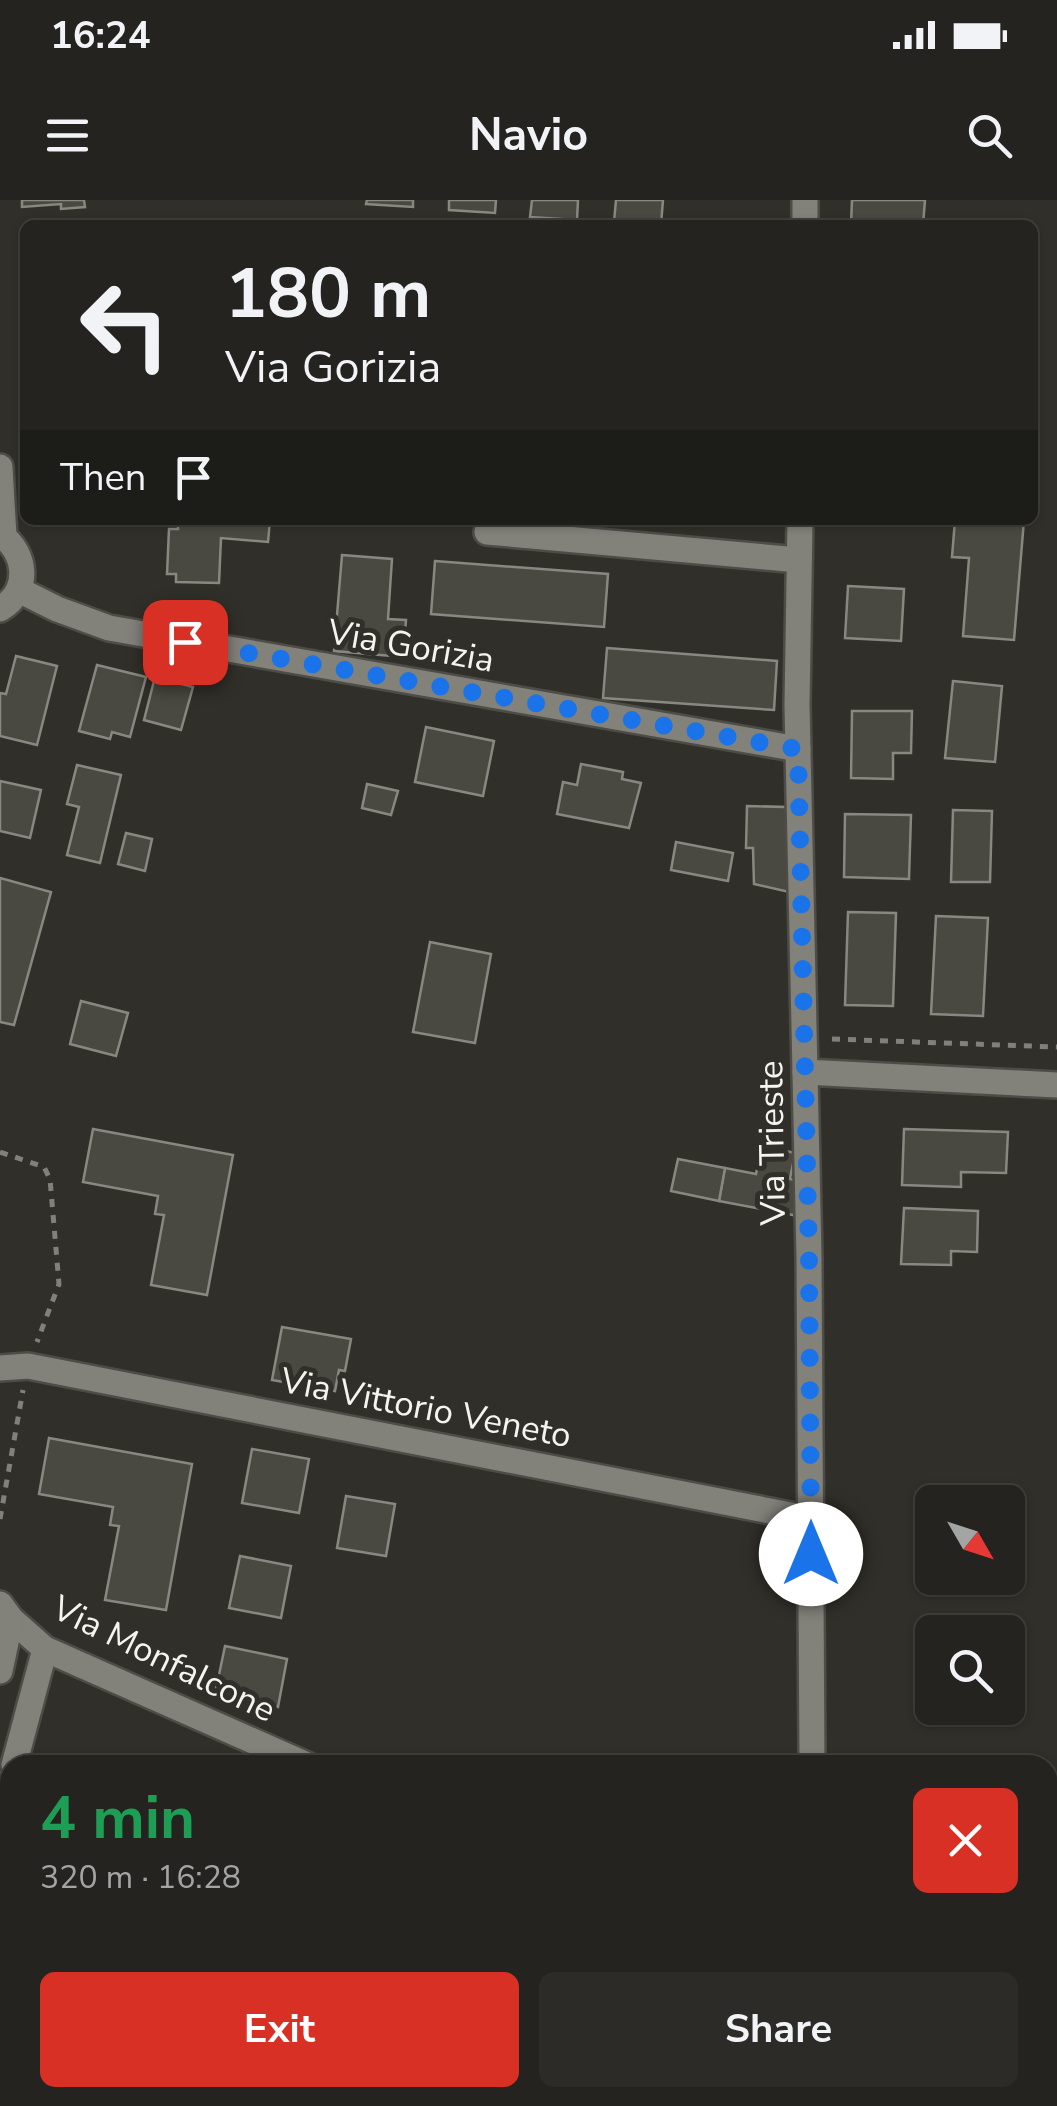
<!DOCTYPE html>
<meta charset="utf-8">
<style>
body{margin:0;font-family:"Nunito Sans",sans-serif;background:#2c2b28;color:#f1f3f6;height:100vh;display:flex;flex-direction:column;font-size:38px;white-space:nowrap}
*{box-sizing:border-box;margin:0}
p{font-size:32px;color:#a3a4a4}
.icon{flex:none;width:55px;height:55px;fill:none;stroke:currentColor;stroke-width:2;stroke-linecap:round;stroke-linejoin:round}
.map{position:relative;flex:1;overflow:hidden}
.sheet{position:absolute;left:0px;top:1555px;width:1058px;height:352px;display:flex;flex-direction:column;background:#24231f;border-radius:30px 30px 0 0;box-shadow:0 2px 8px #0004,0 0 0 2px #41403d}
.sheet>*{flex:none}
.guide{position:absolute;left:20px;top:20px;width:1018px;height:305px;border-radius:15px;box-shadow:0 2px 8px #0004,0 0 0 2px #41403d;background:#24231f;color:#f1f3f6;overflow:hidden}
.needle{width:65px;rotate:129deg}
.fabs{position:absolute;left:915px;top:1285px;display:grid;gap:20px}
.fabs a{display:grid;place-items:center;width:110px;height:110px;border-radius:15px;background:#24231f;box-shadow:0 2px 8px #0004,0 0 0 2px #41403d;font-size:50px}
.pin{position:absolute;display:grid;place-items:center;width:85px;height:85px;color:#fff;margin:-42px;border-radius:20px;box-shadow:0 5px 15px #0006}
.me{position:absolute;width:110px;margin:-55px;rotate:0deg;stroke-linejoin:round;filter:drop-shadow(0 0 8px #0008)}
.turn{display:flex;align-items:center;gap:35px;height:210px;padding:0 40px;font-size:45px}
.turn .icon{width:130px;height:130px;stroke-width:2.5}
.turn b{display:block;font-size:70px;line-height:85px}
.then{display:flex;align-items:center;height:95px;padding:0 40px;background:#0003;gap:20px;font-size:38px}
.round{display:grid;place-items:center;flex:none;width:105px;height:105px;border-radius:15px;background:#2c2b28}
.head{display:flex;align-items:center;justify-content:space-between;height:170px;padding:0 40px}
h1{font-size:60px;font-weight:700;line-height:75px;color:#1e9e55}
.primary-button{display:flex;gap:20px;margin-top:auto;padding:20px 40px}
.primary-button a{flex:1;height:115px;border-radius:15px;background:#d93025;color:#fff;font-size:40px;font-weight:700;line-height:115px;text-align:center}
.primary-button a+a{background:#2c2b28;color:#f1f3f6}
.status{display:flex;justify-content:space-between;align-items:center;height:70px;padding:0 50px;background:#24231f;direction:ltr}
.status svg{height:28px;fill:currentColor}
header{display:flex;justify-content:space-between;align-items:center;height:130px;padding:0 40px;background:#24231f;font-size:45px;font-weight:700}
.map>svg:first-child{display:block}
.green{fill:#44522b}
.building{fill:#494841;stroke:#888780;stroke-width:2.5}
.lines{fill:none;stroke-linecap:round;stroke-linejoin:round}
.street-casing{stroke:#4d4c47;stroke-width:30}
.secondary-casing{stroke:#4d4c47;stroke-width:40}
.path{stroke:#81807b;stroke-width:5;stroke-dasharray:8 8;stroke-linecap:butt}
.street{stroke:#82817a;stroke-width:25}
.secondary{stroke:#82817a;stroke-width:35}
.route{stroke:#1a73e8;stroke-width:18;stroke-dasharray:0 32.4}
.labels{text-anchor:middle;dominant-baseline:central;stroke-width:10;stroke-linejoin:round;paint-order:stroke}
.street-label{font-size:35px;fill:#f5f4f0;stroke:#302f29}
</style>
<div class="status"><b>16:24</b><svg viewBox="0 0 49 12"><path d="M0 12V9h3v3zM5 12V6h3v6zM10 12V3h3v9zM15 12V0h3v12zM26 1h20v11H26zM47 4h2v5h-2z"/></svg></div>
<header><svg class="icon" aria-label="menu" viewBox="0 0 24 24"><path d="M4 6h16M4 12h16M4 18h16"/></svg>Navio<svg class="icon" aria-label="search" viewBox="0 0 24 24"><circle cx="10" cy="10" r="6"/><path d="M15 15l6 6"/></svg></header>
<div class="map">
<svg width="1057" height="1906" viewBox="0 0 1057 1906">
<rect width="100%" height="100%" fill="#302f29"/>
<g class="green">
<path d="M1048 1759 1057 1760V1906H1037L991 1898H1048Z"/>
<path d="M786 1898H882L877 1906H792Z"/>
</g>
<g class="building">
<path d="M22 0H84L85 7 61 9V4L22 7Z"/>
<path d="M367 0H413V7L366 4Z"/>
<path d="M449 0H496L495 13 449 10Z"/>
<path d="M532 0H578L577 20 530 17Z"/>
<path d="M616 0H663L661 25 614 22Z"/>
<path d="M852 0H925L923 25H851Z"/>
<path d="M178 320H270L268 342 221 338 219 383 176 382V374H167L169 329H178Z"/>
<path d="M955 320H1024L1014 440 963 436 969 358 952 357Z"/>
<path d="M342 355 392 359 388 419 406 420 403 457 334 451Z"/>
<path d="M435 361 608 374 604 427 431 414Z"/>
<path d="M848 386 904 389 901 441 845 438Z"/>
<path d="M607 448 777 461 774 510 603 498Z"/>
<path d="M16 456 57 466 37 545 0 536V493L6 494Z"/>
<path d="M97 465 146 477 130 537 112 532 110 539 79 531Z"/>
<path d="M155 477 193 487 181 530 144 520Z"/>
<path d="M953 481 1002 486 995 562 945 558Z"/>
<path d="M852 511H912L911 553H893V579L851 578Z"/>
<path d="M426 527 494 541 483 596 415 582Z"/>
<path d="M581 564 623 572 622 579 641 583 629 628 557 614 563 582 577 585Z"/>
<path d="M77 565 121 575 100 663 67 655 79 607 67 604Z"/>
<path d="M0 581 41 590 30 638 0 631Z"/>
<path d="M367 584 398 591 391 615 362 608Z"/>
<path d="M747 606 787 607 789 692 754 684 753 648H746Z"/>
<path d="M953 610 992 611 990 682H951Z"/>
<path d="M845 614 911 615 909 679 844 677Z"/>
<path d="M126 633 152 639 145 671 118 664Z"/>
<path d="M676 642 733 653 728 681 671 670Z"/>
<path d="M0 678 51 692 14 825 0 822Z"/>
<path d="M848 712 896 713 893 806 845 805Z"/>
<path d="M936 716 988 718 983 816 931 814Z"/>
<path d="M430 742 491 754 475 843 413 832Z"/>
<path d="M81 801 128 813 116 856 70 844Z"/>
<path d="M93 929 233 955 207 1095 151 1085 164 1015 155 1014 158 996 83 982Z"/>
<path d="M904 929 1008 932 1006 973 961 972V987L902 985Z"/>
<path d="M762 946 795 953 790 979 804 982 798 1016 719 1001 725 968 756 974Z"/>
<path d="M678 959 725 968 719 1001 671 991Z"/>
<path d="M904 1008 978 1011 977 1052 951 1051V1065L901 1064Z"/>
<path d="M282 1127 351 1139 345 1171 339 1170 335 1191 272 1180Z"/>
<path d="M49 1238 192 1264 166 1410 105 1400 119 1326 110 1325 113 1307 39 1294Z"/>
<path d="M252 1249 309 1259 299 1313 242 1303Z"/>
<path d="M346 1296 395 1304 386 1356 337 1348Z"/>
<path d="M240 1356 291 1366 281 1418 229 1408Z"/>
<path d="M225 1446 287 1459 278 1507 215 1494Z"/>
<path d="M339 1898H569L609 1906H337Z"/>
</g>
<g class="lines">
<defs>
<g id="street">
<path d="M805 25V0"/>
<path d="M0 267 4 336"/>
<path d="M800 320 797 505 809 1057 812 1565"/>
<path d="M487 332 799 360"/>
<path d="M0 334C27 353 31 391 0 409"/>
<path d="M19 390 57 409 109 428 798 549"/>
<path d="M805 872 1057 885"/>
<path d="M0 1168 28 1166 811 1319"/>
<path d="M0 1404 11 1419 45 1449 307 1565"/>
<path d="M0 1471 11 1419"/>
<path d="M14 1565 45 1449"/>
<path d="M0 1617 10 1580"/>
<path d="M0 1696 10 1723"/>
<path d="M1048 1739 1057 1741"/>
</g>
<g id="secondary">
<path d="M0 1723 10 1725"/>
<path d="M751 1898 766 1906"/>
<path d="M938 1898 958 1906"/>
<path d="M898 1906 901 1898"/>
</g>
</defs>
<use href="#street" class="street-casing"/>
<use href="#secondary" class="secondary-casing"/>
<g class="path">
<path d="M832 839 1057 847"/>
<path d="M0 952 44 967 50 979 59 1084 37 1142"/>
<path d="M0 1319 23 1190"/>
<path d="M1048 1836 1057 1837"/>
</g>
<use href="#street" class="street"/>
<use href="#secondary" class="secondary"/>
</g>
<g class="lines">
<path class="route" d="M185 442 798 549 809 1057 811 1354"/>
</g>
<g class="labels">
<g class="street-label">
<text transform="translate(411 446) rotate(10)">Via Gorizia</text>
<text transform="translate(772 943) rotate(-91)">Via Trieste</text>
<text transform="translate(426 1208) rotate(11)">Via Vittorio Veneto</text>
<text transform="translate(164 1459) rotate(26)">Via Monfalcone</text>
</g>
</g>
</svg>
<div class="fabs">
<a><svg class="needle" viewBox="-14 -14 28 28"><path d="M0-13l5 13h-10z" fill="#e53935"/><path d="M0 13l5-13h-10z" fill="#a3a4a4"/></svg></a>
<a><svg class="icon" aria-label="search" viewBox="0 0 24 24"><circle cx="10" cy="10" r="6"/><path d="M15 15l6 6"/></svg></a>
</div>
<div class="pin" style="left:185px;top:442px;background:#d93025"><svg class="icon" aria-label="arrive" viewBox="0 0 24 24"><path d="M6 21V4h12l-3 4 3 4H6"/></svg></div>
<svg class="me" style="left:811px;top:1354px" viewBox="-20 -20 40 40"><circle r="19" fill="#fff"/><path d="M0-13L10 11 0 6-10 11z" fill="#1a73e8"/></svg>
<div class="guide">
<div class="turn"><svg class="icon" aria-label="left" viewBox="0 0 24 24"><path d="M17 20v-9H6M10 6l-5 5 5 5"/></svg><div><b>180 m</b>Via Gorizia</div></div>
<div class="then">Then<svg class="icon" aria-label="arrive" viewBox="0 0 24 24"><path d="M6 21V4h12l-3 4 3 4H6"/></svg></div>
</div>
<section class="sheet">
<div class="head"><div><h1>4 min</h1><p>320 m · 16:28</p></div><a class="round" style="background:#d93025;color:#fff"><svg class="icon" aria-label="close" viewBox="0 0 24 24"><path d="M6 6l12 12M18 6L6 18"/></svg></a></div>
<div class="primary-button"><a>Exit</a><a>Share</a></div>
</section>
</div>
